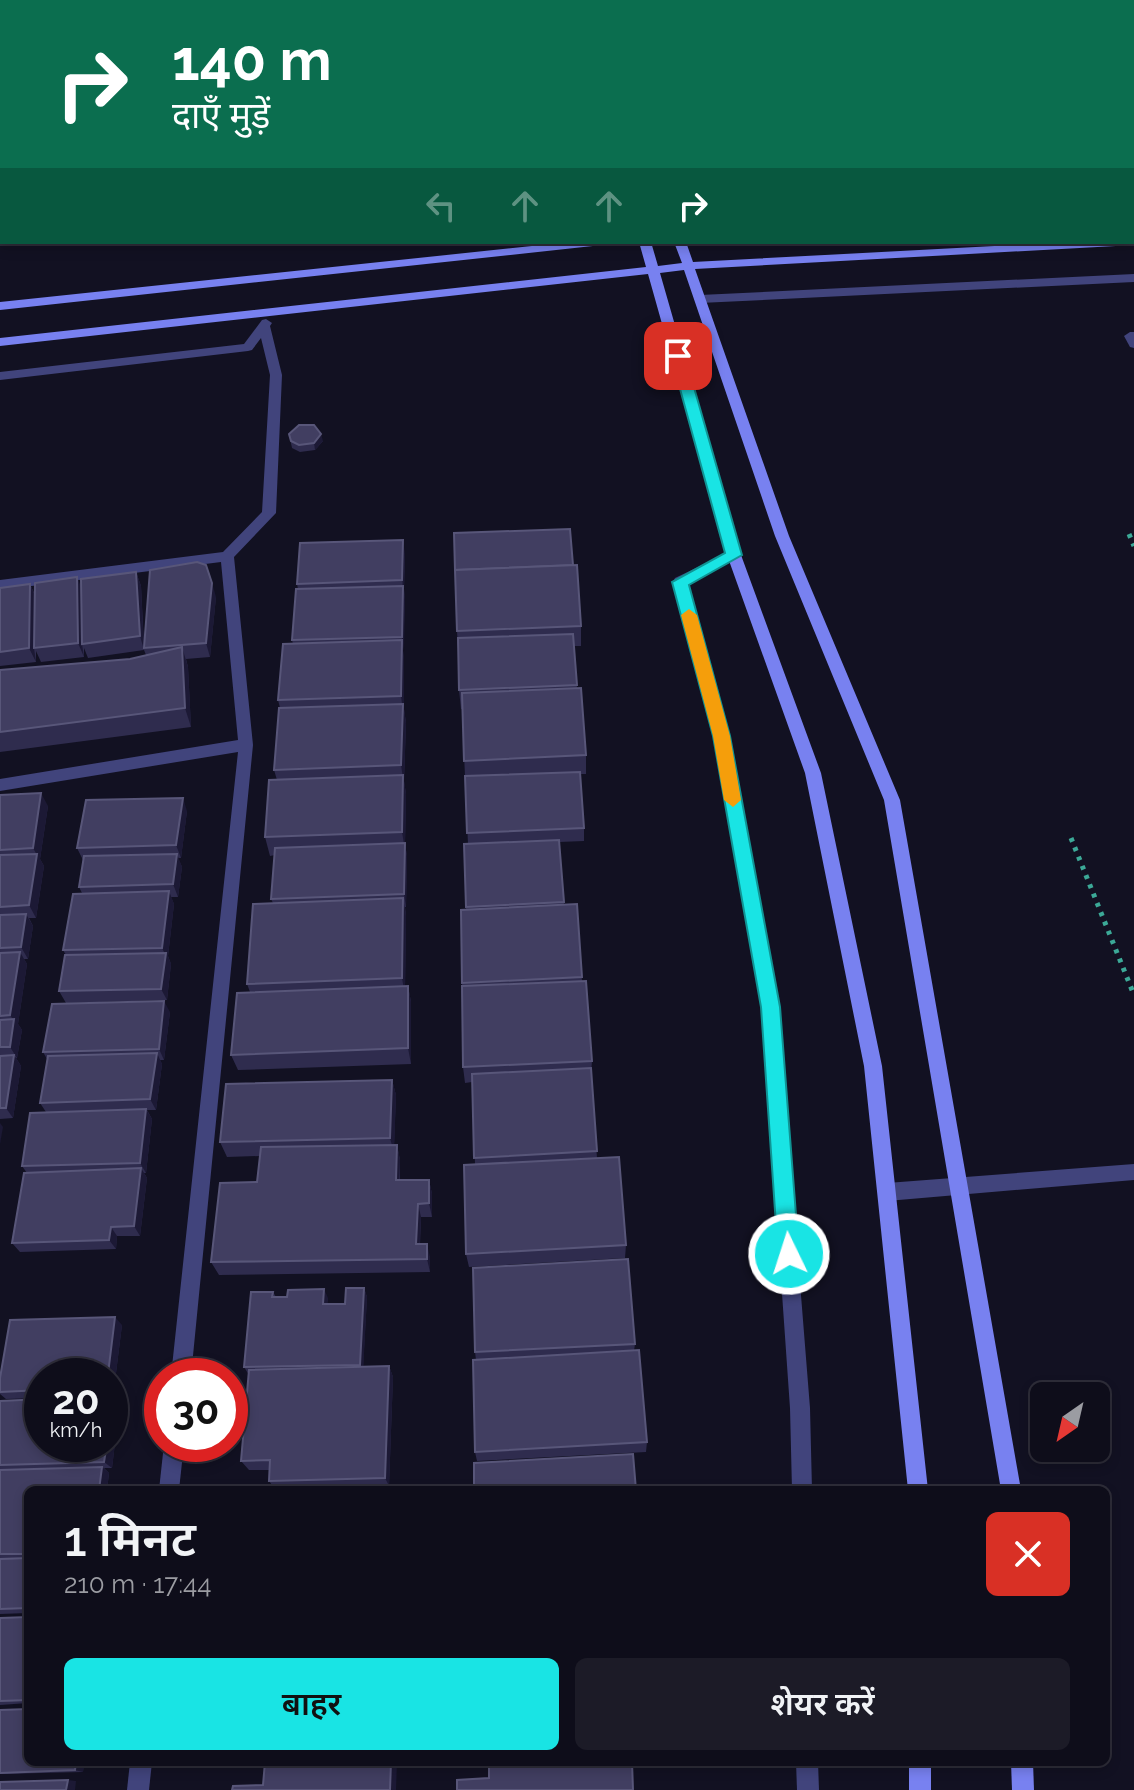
<!DOCTYPE html>
<html lang="hi">
<meta charset="utf-8">
<style>
body{margin:0;font-family:Raleway,"Noto Sans Devanagari",sans-serif;background:#1c1b27;color:#f1f3f6;height:100vh;display:flex;flex-direction:column;font-size:30px;white-space:nowrap}
*{box-sizing:border-box;margin:0}
p{font-size:26px;color:#9b9ca2}
.icon{flex:none;width:44px;height:44px;fill:none;stroke:currentColor;stroke-width:2;stroke-linecap:round;stroke-linejoin:round}
.map{position:relative;flex:1;overflow:hidden}
.details{position:absolute;left:24px;top:1486px;width:1086px;height:280px;display:flex;flex-direction:column;background:#0e0d1a;border-radius:12px;box-shadow:0 4px 12px #0003,0 0 0 2px #2e2d39}
.details>*{flex:none}
.top-card{position:absolute;left:0px;top:0px;width:1134px;height:244px;box-shadow:0 4px 12px #0003,0 0 0 2px #2e2d39;background:#0b6e4f;color:#fff;overflow:hidden}
.needle{width:52px;rotate:214deg}
.tools{position:absolute;left:1030px;top:1382px;display:grid;gap:16px}
.tools a{display:grid;place-items:center;width:80px;height:80px;border-radius:12px;background:#0e0d1a;box-shadow:0 4px 12px #0003,0 0 0 2px #2e2d39;font-size:40px}
.speed{position:absolute;left:24px;top:1358px;display:flex;gap:16px;font-size:40px;font-weight:700;text-align:center}
.speed>*{display:grid;place-content:center;width:104px;height:104px;border-radius:50%;background:#0e0d1a;box-shadow:0 4px 12px #0003,0 0 0 2px #2e2d39;line-height:1}
.speed small{font-size:20px;font-weight:400}
.speed .limit{border:12px solid #d22;background:#fff;color:#111}
.pin{position:absolute;display:grid;place-items:center;width:68px;height:68px;color:#fff;margin:-34px;border-radius:16px;box-shadow:0 4px 12px #0006}
.me{position:absolute;width:88px;margin:-44px;rotate:356deg;stroke-linejoin:round;filter:drop-shadow(0 0 6px #0008)}
.turn{display:flex;align-items:center;gap:28px;height:168px;padding:0 40px;font-size:36px}
.turn .icon{width:104px;height:104px;stroke-width:2.5}
.turn b{display:block;font-size:56px;line-height:68px}
.lanes{display:flex;align-items:center;height:76px;padding:0 40px;background:#0003;justify-content:center;gap:40px;direction:ltr}
.lanes .off{opacity:.35}
.round{display:grid;place-items:center;flex:none;width:84px;height:84px;border-radius:12px;background:#1c1b27}
.headline{display:flex;align-items:center;justify-content:space-between;height:136px;padding:0 40px}
h1{font-size:48px;font-weight:600;line-height:60px}
.primary-button{display:flex;gap:16px;margin-top:auto;padding:16px 40px}
.primary-button a{flex:1;height:92px;border-radius:12px;background:#19e4e4;color:#111;font-size:32px;font-weight:600;line-height:92px;text-align:center}
.primary-button a+a{background:#1c1b27;color:#f1f3f6}
.map>svg:first-child{display:block}
.lines{fill:none;stroke-linecap:round;stroke-linejoin:round}
.path{stroke:#3ca997;stroke-width:5;stroke-dasharray:4 6;stroke-linecap:butt}
.street{fill:#41447c;fill-rule:evenodd}
.secondary{fill:#7881f0;fill-rule:evenodd}
.wall{fill:#2f2c4e}
.shaded-wall{fill:#1c1935}
.building{fill:#413e61;stroke:#585679;stroke-width:2}
.route{fill:#19e4e4;stroke:#109494;stroke-width:2}
.slow{fill:#f59e0b}
</style>
<div class="map">
<svg width="1134" height="1790" viewBox="0 0 1134 1790">
<rect width="100%" height="100%" fill="#121122"/>
<g class="lines">
<g class="path">
<path d="M1129 534 1134 546"/>
<path d="M1071 838 1134 995"/>
</g>
<g class="street">
<rect x="290" y="0" width="10" height="2"/>
<rect x="450" y="0" width="10" height="2"/>
<path d="M882 0H892L893 2H883Z"/>
<rect x="0" y="52" width="2" height="6"/>
<path d="M0 82H2L0 89Z"/>
<rect x="1132" y="168" width="2" height="6"/>
<path d="M1134 274V282L700 303 694 299 700 295Z"/>
<path d="M266 319 272 323 270 326 282 375 276 513 234 557 253 745 191 1376H171L238 752 0 791V779L238 740 221 562 0 590V580L223 552 262 512 270 375 261 338 252 350 248 351 0 380V372L244 344 262 320Z"/>
<path d="M1130 332H1134V348L1130 347 1124 336Z"/>
<path d="M734 550 741 555 739 558 688 584 728 736 778 1007 810 1408 812 1490H792L790 1408 762 1007 714 736 673 582 675 578Z"/>
<path d="M1134 1164V1180L887 1201 881 1198 878 1192 881 1186 887 1183Z"/>
<path d="M164 1444H184L179 1490H159Z"/>
<path d="M130 1762H152L149 1790H127Z"/>
<path d="M796 1762H818L819 1790H797Z"/>
</g>
<g class="secondary">
<path d="M556 0H566L567 2H557Z"/>
<path d="M590 0H600L601 2H591Z"/>
<rect x="1132" y="207" width="2" height="6"/>
<path d="M1132 239 1134 245 695 269 789 536 900 800 1021 1490H1001L884 800 775 536 684 270 660 273 741 555 821 773 882 1066 928 1490H908L864 1066 805 773 727 555 648 274 0 346V338L646 267 639 242H651L658 266 682 263 674 242H686L693 262 1070 242H1132Z"/>
<path d="M570 242H608L602 245 0 310V302Z"/>
<rect x="909" y="1762" width="22" height="28"/>
<path d="M1011 1762H1033L1034 1790H1012Z"/>
</g>
</g>
<g class="wall">
<path d="M289 434 323 441 315 450 300 452 292 448Z"/>
<path d="M405 554 404 589 405 600 403 651 404 660V709L406 723 404 781 406 794 405 844 407 856 406 907H405L406 916 405 986H408L411 1002V1064L238 1070 231 1055 250 992 247 984 273 903 271 899 275 855 270 856 265 837 277 780 274 770 280 708 278 700 293 644 292 640 298 589 297 584Z"/>
<path d="M573 565 581 626V646H574L577 688 586 755V774H580L584 828V841L559 842 564 905 577 904 582 981 592 1061 591 1074 597 1158 626 1245 625 1258 469 1267 466 1254 475 1164 472 1082 465 1083 463 1067 461 910H466L464 844H468L462 709H461L459 690 458 650 457 631Z"/>
<path d="M136 572 141 586 144 644 216 597 210 657 186 659 188 667 191 727 0 752V670L130 659 146 655 144 650 88 658 84 648V657L41 662 36 651V662L0 666V588L30 584 35 595 81 587Z"/>
<path d="M0 795 48 806 40 859 44 866 36 918H29L33 926 28 959H24L27 964 18 1024 22 1030 17 1058H16L21 1066 13 1118 0 1119Z"/>
<path d="M187 811 181 858H178L182 867 178 897H171L174 904 168 956 171 964 167 1000 66 1003 59 991 66 955 63 950 82 893 79 887 83 860 77 848Z"/>
<path d="M170 1012 164 1060H160L162 1064 156 1110H147L152 1119 146 1173H144L147 1178 140 1236H117L116 1249 20 1252 12 1243 27 1173 22 1166 46 1112 40 1103 47 1059 43 1052Z"/>
<path d="M392 1080 396 1095 394 1145H397L400 1160V1180H429L432 1194V1217H421L420 1244 430 1257V1272L219 1275 211 1262 257 1182 260 1156 227 1157 220 1142Z"/>
<path d="M364 1288 367 1297 363 1367 389 1366 393 1377 389 1486 385 1487 386 1490H276L269 1481 270 1470H249L241 1461 249 1375 244 1367 273 1292 276 1297 328 1298 327 1304H345Z"/>
<path d="M122 1325 115 1381H110V1376H42V1398L6 1399 0 1394V1378Z"/>
<path d="M635 1344 634 1351 647 1442 646 1452 477 1461 475 1452 476 1360 475 1352Z"/>
<path d="M0 1401 42 1444 120 1402 112 1468H104L109 1473 107 1490H28V1613L0 1614Z"/>
<path d="M28 1617V1703L0 1705V1618Z"/>
<path d="M0 1710 28 1762H84L83 1772 0 1774Z"/>
</g>
<g class="shaded-wall">
<path d="M321 434 323 441 315 450 314 443Z"/>
<path d="M403 540 405 554 404 589 405 600 404 651 402 637Z"/>
<path d="M136 572 141 586 144 650 140 636Z"/>
<path d="M77 577 83 591 82 644 84 657 78 643Z"/>
<path d="M212 583 216 597 210 657 206 643Z"/>
<path d="M30 584 36 598 34 648 36 662 29 648Z"/>
<path d="M402 640 404 660V709L406 723 404 781 406 794 405 844 407 856 406 907 404 894 405 850 402 832 403 778 401 765 403 711 401 696Z"/>
<path d="M182 647 188 667 191 727 185 708Z"/>
<path d="M41 793 48 806 40 859 44 866 36 918 29 905 37 855 33 848Z"/>
<path d="M183 798 187 811 181 858 176 845Z"/>
<path d="M177 854 182 867 178 897 173 884Z"/>
<path d="M169 891 174 904 168 956 171 964 167 1000 161 989 166 956 162 948Z"/>
<path d="M403 898 406 916 405 995 402 978Z"/>
<path d="M26 914 33 926 28 959 21 947Z"/>
<path d="M20 952 27 964 18 1024 22 1030 17 1058 10 1047 14 1021 10 1015Z"/>
<path d="M408 986 411 1002V1064L408 1048Z"/>
<path d="M164 1001 170 1012 164 1060 159 1049Z"/>
<path d="M157 1053 162 1064 156 1110 150 1099Z"/>
<path d="M14 1055 21 1066 13 1118 6 1108Z"/>
<path d="M392 1080 396 1095 394 1153 390 1138Z"/>
<path d="M146 1109 152 1119 146 1173 140 1163Z"/>
<path d="M0 1123 3 1127 0 1144Z"/>
<path d="M397 1145 400 1160 399 1194 396 1180Z"/>
<path d="M141 1168 147 1178 140 1236 134 1226Z"/>
<path d="M429 1180 432 1194V1217L429 1203Z"/>
<path d="M418 1204 421 1217 419 1257 416 1244Z"/>
<path d="M111 1227 117 1236 116 1249 109 1240Z"/>
<path d="M427 1244 430 1257V1272L427 1259Z"/>
<path d="M364 1288 367 1297 363 1373 360 1365Z"/>
<path d="M324 1289 328 1298 327 1312 323 1304Z"/>
<path d="M115 1317 122 1325 115 1381 108 1374Z"/>
<path d="M389 1366 393 1377 389 1486 385 1478Z"/>
<path d="M113 1395 120 1402 112 1468 104 1462 107 1444H110V1420Z"/>
<path d="M102 1467 109 1473 107 1490H99Z"/>
<path d="M76 1762H84L83 1772 75 1770Z"/>
<path d="M391 1762H397L396 1790H390Z"/>
<path d="M68 1780 76 1781 75 1790H66Z"/>
</g>
<g class="building">
<path d="M299 425H314L321 434 314 443 299 445 291 441 289 434Z"/>
<path d="M570 529 573 565 455 570 454 533Z"/>
<path d="M403 540 402 580 297 584 300 543Z"/>
<path d="M197 562 206 565 212 583 206 643 144 648 150 570Z"/>
<path d="M577 565 581 626 457 631 455 570Z"/>
<path d="M136 572 140 636 82 644 81 579Z"/>
<path d="M77 577 78 643 34 648 35 583Z"/>
<path d="M30 584 29 648 0 652V588Z"/>
<path d="M403 586 402 637 292 640 296 589Z"/>
<path d="M573 634 577 685 459 690 458 638Z"/>
<path d="M402 640 401 696 278 700 283 644Z"/>
<path d="M182 647 185 708 0 732V670L130 659Z"/>
<path d="M581 688 586 755 464 761 462 693Z"/>
<path d="M403 704 401 765 274 770 279 708Z"/>
<path d="M580 772 584 828 467 833 465 776Z"/>
<path d="M403 775 402 832 265 837 269 780Z"/>
<path d="M41 793 33 848 0 850V795Z"/>
<path d="M183 798 176 845 77 848 86 800Z"/>
<path d="M559 840 564 902 466 907 464 844Z"/>
<path d="M405 843 404 894 271 899 275 848Z"/>
<path d="M37 854 29 905 0 907V855Z"/>
<path d="M177 854 173 884 79 887 84 856Z"/>
<path d="M169 891 162 948 63 950 73 894Z"/>
<path d="M403 898 402 978 247 984 253 904Z"/>
<path d="M577 904 582 977 462 983 461 910Z"/>
<path d="M26 914 21 947 0 948V915Z"/>
<path d="M20 952 10 1015 0 1016V953Z"/>
<path d="M166 953 161 989 59 991 65 955Z"/>
<path d="M586 981 592 1061 463 1067 462 986Z"/>
<path d="M408 986V1048L231 1055 237 993Z"/>
<path d="M164 1001 159 1049 43 1052 52 1004Z"/>
<path d="M14 1019 10 1047H0V1020Z"/>
<path d="M157 1053 150 1099 40 1103 48 1056Z"/>
<path d="M14 1055 6 1108H0V1056Z"/>
<path d="M591 1068 597 1151 474 1158 472 1074Z"/>
<path d="M392 1080 390 1138 220 1142 226 1084Z"/>
<path d="M146 1109 140 1163 22 1166 30 1113Z"/>
<path d="M397 1145 396 1180H429V1203L418 1204 416 1244H427V1259L211 1262 220 1183 257 1182 261 1147Z"/>
<path d="M619 1157 626 1245 466 1254 464 1165Z"/>
<path d="M141 1168 134 1226 111 1227 109 1240 12 1243 24 1173Z"/>
<path d="M628 1259 635 1344 475 1352 473 1268Z"/>
<path d="M346 1288H364L360 1365 244 1367 251 1292H273L272 1297H287L288 1290 324 1289 323 1304H345Z"/>
<path d="M115 1317 108 1374H87L86 1376H42V1390L0 1392V1378L10 1320Z"/>
<path d="M639 1350 647 1442 475 1452 473 1360Z"/>
<path d="M389 1366 385 1478 269 1481 270 1460 241 1461 249 1370Z"/>
<path d="M110 1395H113L110 1420Z"/>
<path d="M42 1399V1444H107L104 1462 0 1465V1401Z"/>
<path d="M633 1454 636 1490H474V1463Z"/>
<path d="M102 1467 99 1490H28V1554H0V1470Z"/>
<path d="M385 1486 384 1490H277V1489Z"/>
<path d="M28 1558V1608L0 1609V1559Z"/>
<path d="M28 1617V1700L0 1701V1618Z"/>
<path d="M28 1709V1762H76L75 1770 0 1773V1710Z"/>
<path d="M265 1762H391L390 1790H232L233 1786 263 1785Z"/>
<path d="M489 1762H632L633 1790H457V1780L489 1778Z"/>
<path d="M68 1780 66 1790H0V1782Z"/>
</g>
<path class="route" d="M678 351 685 356 742 555 689 585 730 736 780 1007 799 1254 796 1261 789 1264 781 1261 778 1254 761 1007 713 736 672 582 725 553 671 356Z"/>
<path class="slow" d="M689 609 697 615 730 736 741 800 733 807 724 800 713 736 681 615Z"/>
</svg>
<div class="tools">
<a><svg class="needle" viewBox="-14 -14 28 28"><path d="M0-13l5 13h-10z" fill="#e53935"/><path d="M0 13l5-13h-10z" fill="#9b9ca2"/></svg></a>
</div>
<div class="speed"><div>20<small>km/h</small></div><div class="limit">30</div></div>
<div class="pin" style="left:678px;top:356px;background:#d93025"><svg class="icon" aria-label="arrive" viewBox="0 0 24 24"><path d="M6 21V4h12l-3 4 3 4H6"/></svg></div>
<svg class="me" style="left:789px;top:1254px" viewBox="-20 -20 40 40"><circle r="17" fill="#19e4e4" stroke="#fff" stroke-width="3"/><path d="M0-11L8 9 0 5-8 9z" fill="#fff"/></svg>
<div class="top-card">
<div class="turn"><svg class="icon" aria-label="right" viewBox="0 0 24 24"><path d="M7 20v-9h11M14 6l5 5-5 5"/></svg><div><b>140 m</b>दाएँ मुड़ें</div></div>
<div class="lanes"><svg class="icon off" aria-label="left" viewBox="0 0 24 24"><path d="M17 20v-9H6M10 6l-5 5 5 5"/></svg><svg class="icon off" aria-label="ahead" viewBox="0 0 24 24"><path d="M12 20V5M6 11l6-6 6 6"/></svg><svg class="icon off" aria-label="ahead" viewBox="0 0 24 24"><path d="M12 20V5M6 11l6-6 6 6"/></svg><svg class="icon" aria-label="right" viewBox="0 0 24 24"><path d="M7 20v-9h11M14 6l5 5-5 5"/></svg></div>
</div>
<section class="details">
<div class="headline"><div><h1>1 मिनट</h1><p>210 m · 17:44</p></div><a class="round" style="background:#d93025;color:#fff"><svg class="icon" aria-label="close" viewBox="0 0 24 24"><path d="M6 6l12 12M18 6L6 18"/></svg></a></div>
<div class="primary-button"><a>बाहर</a><a>शेयर करें</a></div>
</section>
</div>
